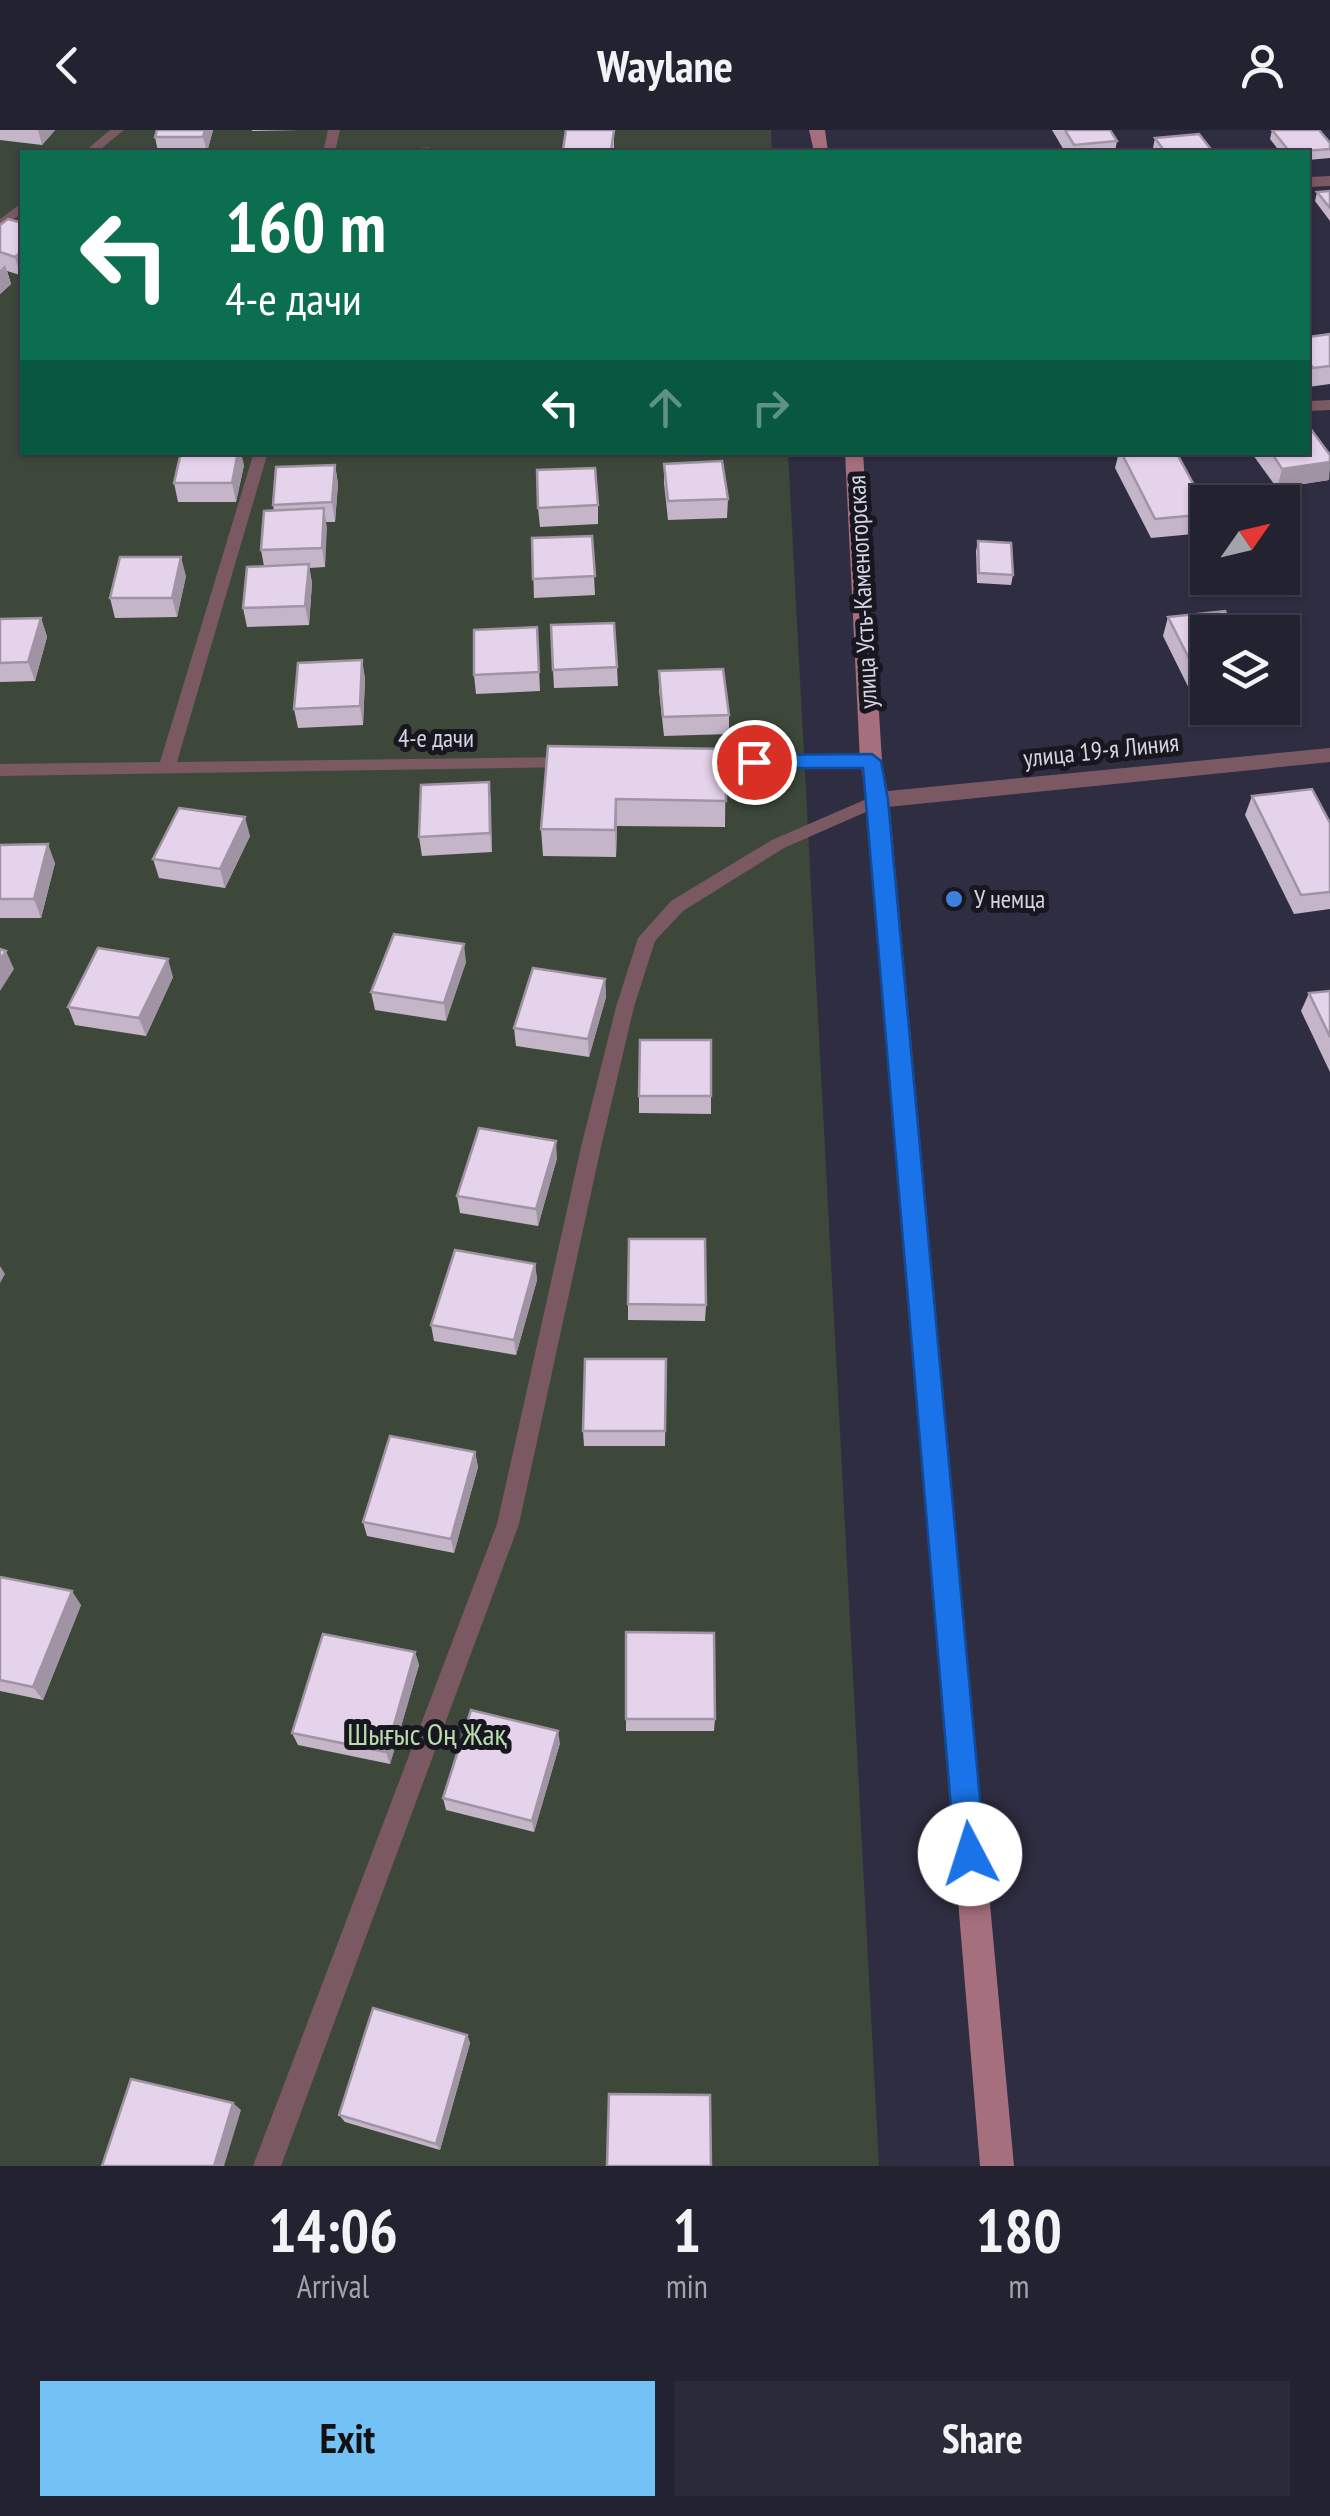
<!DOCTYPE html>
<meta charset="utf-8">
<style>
body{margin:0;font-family:"PT Sans Narrow",sans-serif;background:#2b2a39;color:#f1f3f6;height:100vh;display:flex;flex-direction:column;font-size:38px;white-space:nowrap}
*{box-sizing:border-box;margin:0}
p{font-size:32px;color:#a3a4ab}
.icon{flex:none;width:55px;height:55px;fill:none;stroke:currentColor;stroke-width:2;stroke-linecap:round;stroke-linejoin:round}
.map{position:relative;height:2036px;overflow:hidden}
.panel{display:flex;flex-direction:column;background:#232231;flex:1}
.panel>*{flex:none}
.banner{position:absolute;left:20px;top:20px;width:1290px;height:305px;border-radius:0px;box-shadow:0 2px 8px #0004,0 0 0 2px #403f4d;background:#0b6e4f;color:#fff;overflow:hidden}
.needle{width:65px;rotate:56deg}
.tools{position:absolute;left:1190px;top:355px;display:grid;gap:20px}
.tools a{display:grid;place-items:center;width:110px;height:110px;border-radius:0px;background:#232231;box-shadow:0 2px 8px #0004,0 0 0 2px #403f4d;font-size:50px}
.pin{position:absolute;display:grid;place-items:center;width:85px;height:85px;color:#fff;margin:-42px;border:5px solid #fff;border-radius:50%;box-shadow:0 2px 10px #0007}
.me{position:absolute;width:110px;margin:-55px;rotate:355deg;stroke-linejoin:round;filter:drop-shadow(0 0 8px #0008)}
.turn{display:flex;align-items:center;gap:35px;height:210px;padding:0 40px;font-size:45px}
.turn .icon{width:130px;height:130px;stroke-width:2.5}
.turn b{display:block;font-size:70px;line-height:85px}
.lanes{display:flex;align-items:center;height:95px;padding:0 40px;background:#0003;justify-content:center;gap:50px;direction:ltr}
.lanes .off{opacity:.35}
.eta{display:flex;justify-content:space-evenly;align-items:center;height:170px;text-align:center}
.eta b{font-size:60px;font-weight:600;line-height:70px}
.primary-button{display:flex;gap:20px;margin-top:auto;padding:20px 40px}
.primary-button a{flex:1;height:115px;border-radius:0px;background:#73c1f5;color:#111;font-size:40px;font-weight:600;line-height:115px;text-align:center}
.primary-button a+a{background:#2b2a39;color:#f1f3f6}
header{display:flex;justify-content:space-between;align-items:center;height:130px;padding:0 40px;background:#232231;font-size:45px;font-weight:600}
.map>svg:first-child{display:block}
.green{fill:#3d483a}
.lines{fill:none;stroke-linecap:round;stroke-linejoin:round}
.lane{fill:#7b5962;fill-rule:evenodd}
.street{fill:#7b5962;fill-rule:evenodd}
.secondary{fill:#a56f7d;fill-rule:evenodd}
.wall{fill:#c4b5c9}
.shaded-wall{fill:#a094a4}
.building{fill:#e4d3ea;stroke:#a094a4;stroke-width:2.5}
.route{fill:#1a73e8;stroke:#114b97;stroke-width:2.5}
.shop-dot{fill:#3f7fe0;stroke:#181720;stroke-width:4}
.labels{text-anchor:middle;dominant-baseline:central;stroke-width:10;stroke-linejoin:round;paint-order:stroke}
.street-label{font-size:25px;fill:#d5d4e1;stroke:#181720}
.poi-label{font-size:25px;fill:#d5d4e1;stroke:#181720;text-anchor:start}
.near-park-label{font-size:30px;fill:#b8dcae;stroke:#181720}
</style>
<header><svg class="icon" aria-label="back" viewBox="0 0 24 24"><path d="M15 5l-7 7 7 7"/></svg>Waylane<svg class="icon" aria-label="person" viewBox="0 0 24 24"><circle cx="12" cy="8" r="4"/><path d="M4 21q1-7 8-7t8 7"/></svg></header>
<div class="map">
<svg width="1330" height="2036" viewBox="0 0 1330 2036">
<rect width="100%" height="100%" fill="#2f2d41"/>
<path class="green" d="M0 0H771L772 22H22V322L788 323 879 2036H0Z"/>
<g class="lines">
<g class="lane">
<path d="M110 0H124L97 22H84Z"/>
<path d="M328 0H340L335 22H323Z"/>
<path d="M22 73V83L0 99V89Z"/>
<path d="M254 322H268L177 632 573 627 579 629V637L0 646V634L160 632Z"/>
<path d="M871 625 879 631 871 637 702 638 694 632 702 626Z"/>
<path d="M878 664 884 666 887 670 884 674 784 718 683 781 655 811 634 877 601 1017 519 1394 281 2036H253L497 1394 581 1017 616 877 638 808 671 771 772 710Z"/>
</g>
<g class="street">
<path d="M1330 46V56L1308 57V47Z"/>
<path d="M1330 270V280L1308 281V271Z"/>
<path d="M1330 618V632L878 678 867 670 878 662Z"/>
</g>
<g class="secondary">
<path d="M809 0H825L828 22H814Z"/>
<path d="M845 322H863L882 631 889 670 1014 2036H980L867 670 860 631Z"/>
</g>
</g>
<g class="wall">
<path d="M0 0H55L42 15 0 10Z"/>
<path d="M213 0 207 22H158L155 7Z"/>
<path d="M252 0H300L252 1Z"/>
<path d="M566 0H614V22H563Z"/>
<path d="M1052 0H1110L1117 11 1115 22H1065Z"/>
<path d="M1272 0 1330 13V28L1308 30V22H1280L1270 9Z"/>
<path d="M1155 8 1213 22H1157L1153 18Z"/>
<path d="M1330 61V91L1315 71 1317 62Z"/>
<path d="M22 93V144L20 145 7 141 11 154 0 164V95Z"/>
<path d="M1330 204V254L1308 257V207Z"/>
<path d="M1119 322H1176L1208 381V390L1204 403 1151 408 1115 338Z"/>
<path d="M1254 322H1308L1330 325 1329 350 1277 358 1253 325Z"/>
<path d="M664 334 728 369 727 388 668 390 664 353Z"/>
<path d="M244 335 236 372H178L174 353Z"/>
<path d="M335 335 338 354 335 392H326L325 437 309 438 312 453 309 495 247 497 243 478 264 436 261 420 274 381 273 375Z"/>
<path d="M598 375V394L540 397 538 378Z"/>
<path d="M592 406 595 465 534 468 532 408Z"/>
<path d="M978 411 1013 445 1011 455 977 453 976 421Z"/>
<path d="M186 446 177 487 115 488 110 468Z"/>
<path d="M1168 487 1208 502V578H1264L1262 583 1204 589 1163 506Z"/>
<path d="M41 488 47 507 35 551 0 552V489Z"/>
<path d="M537 497 540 561 476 564 474 545Z"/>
<path d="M362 530 365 549 363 595 298 598 294 579Z"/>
<path d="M617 537 618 556 554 558 553 540Z"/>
<path d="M659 541 729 585V604L664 606 659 560Z"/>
<path d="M726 619 725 697 617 696 616 727 543 726 541 699Z"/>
<path d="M489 652 492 722 422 726 419 707Z"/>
<path d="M1252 666 1330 693V779L1294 784 1245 685Z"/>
<path d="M250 706 225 758 159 748 153 729Z"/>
<path d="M0 715 55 733 41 788H0Z"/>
<path d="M466 832 446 891 375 880 371 862Z"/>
<path d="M173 847 146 906 75 895 68 877Z"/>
<path d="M605 849 606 867 589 927 516 916 514 898Z"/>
<path d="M1330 861V942L1301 881 1309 863Z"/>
<path d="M639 966H711V984L639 983Z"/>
<path d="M557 1028 538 1096 460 1083 457 1066Z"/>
<path d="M535 1134 537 1150 516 1225 434 1211 431 1195Z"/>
<path d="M628 1174 706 1175 705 1191 628 1190Z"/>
<path d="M666 1229 665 1316H584L583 1301Z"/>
<path d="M475 1322 478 1337 454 1423 367 1406 363 1392Z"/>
<path d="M0 1447 81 1475 43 1570 0 1561Z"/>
<path d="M415 1522 419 1535 390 1634 298 1615 292 1603Z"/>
<path d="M626 1589H715L714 1601H626Z"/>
<path d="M560 1613 534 1702 446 1680 443 1668Z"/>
<path d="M467 1905 470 1913 440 2020 345 1992 339 1985Z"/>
</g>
<g class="shaded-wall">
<path d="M38 0H55L42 15Z"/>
<path d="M205 0H213L207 22 203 7Z"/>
<path d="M22 121V144L20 145 15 127Z"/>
<path d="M5 135 11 154 0 164V140Z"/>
<path d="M238 322H241L244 335 236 372 232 353Z"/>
<path d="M1330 332 1329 350 1277 358 1282 339Z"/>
<path d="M335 335 338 354 335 392 332 372Z"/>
<path d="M324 378 327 398 325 437 322 418Z"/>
<path d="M181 427 186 446 177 487 172 468Z"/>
<path d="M309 434 312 453 309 495 305 476Z"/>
<path d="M41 488 47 507 35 551 28 532Z"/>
<path d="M362 530 365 549 363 595 360 576Z"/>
<path d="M489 652 491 671 492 722 490 703Z"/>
<path d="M616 669 617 696 616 727 615 700Z"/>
<path d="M245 687 250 706 225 758 220 739Z"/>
<path d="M48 714 55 733 41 788 34 769Z"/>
<path d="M464 814 466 832 446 891 444 873Z"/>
<path d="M6 821 14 839 0 861V830Z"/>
<path d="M168 829 173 847 146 906 139 888Z"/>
<path d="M605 849 606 867 589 927 588 909Z"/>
<path d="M556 1011 557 1028 538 1096 536 1079Z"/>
<path d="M535 1134 537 1150 516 1225 514 1210Z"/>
<path d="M0 1136 5 1144 0 1153Z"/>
<path d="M475 1322 478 1337 454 1423 451 1409Z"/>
<path d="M72 1461 81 1475 43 1570 33 1557Z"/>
<path d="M415 1522 419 1535 390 1634 386 1622Z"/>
<path d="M558 1601 560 1613 534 1702 532 1691Z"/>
<path d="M467 1905 470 1913 440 2020 436 2014Z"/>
<path d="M233 1973 241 1980 224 2036H214Z"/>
</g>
<g class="building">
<path d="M157 0H205L203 7H155Z"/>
<path d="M566 0H614L611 21 563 20Z"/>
<path d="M1065 0H1110L1117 11 1074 15Z"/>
<path d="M1272 0H1319L1330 13V19L1290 22Z"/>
<path d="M1199 4 1213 22H1165L1155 8Z"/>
<path d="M428 19V22H379L380 20Z"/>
<path d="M1330 61V78L1317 62Z"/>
<path d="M8 89 22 93V121L15 127 0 122V95Z"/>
<path d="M1330 204V236L1313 238 1308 231V207Z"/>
<path d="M1310 298 1330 325V332L1282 339 1271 322H1308V299Z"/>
<path d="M181 322H238L232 353H174Z"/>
<path d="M1121 322H1176L1208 381V384L1155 389Z"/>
<path d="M722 331 728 369 668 371 664 334Z"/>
<path d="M335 335 332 372 273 375 276 337Z"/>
<path d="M595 338 598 375 538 378 537 340Z"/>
<path d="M324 378 322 418 261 420 264 381Z"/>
<path d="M592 406 595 446 533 449 532 408Z"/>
<path d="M978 411 1011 413 1013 445 979 443Z"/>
<path d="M120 427H181L172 468H110Z"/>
<path d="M309 434 305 476 243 478 247 437Z"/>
<path d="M1225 481 1236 502H1208V566L1168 487Z"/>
<path d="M41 488 28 532 0 533V489Z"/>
<path d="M614 493 617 537 553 540 551 495Z"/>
<path d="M537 497 539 542 474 545V500Z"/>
<path d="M362 530 360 576 294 579 298 533Z"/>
<path d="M723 539 729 585 663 587 659 541Z"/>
<path d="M548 616 726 619V671L616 669 615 700 541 699Z"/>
<path d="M489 652 490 703 419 707 421 655Z"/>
<path d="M1312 659 1330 693V762L1301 765 1252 666Z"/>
<path d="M179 678 245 687 220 739 153 729Z"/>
<path d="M48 714 34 769H0V715Z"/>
<path d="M394 804 464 814 444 873 371 862Z"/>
<path d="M98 818 168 829 139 888 68 877Z"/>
<path d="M0 819 6 821 0 830Z"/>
<path d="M533 838 605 849 588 909 514 898Z"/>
<path d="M1330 861V907L1309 863Z"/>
<path d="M640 910H711V966H639Z"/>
<path d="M479 998 556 1011 536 1079 457 1066Z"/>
<path d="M629 1109H705L706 1175 628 1174Z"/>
<path d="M455 1120 535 1134 514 1210 431 1195Z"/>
<path d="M585 1229H666L665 1301H583Z"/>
<path d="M390 1306 475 1322 451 1409 363 1392Z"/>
<path d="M0 1447 72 1461 33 1557 0 1550Z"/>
<path d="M626 1502 714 1503 715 1589H626Z"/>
<path d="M323 1504 415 1522 386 1622 292 1603Z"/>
<path d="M471 1580 558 1601 532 1691 443 1668Z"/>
<path d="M373 1878 467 1905 436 2014 339 1985Z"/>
<path d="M131 1949 233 1973 214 2036H102Z"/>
<path d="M609 1964 710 1965 711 2036H607Z"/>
</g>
<path class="route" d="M872 624 881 631 888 670 985 1724 980 1734 970 1738 960 1734 955 1724 863 638H754L745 632 754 625Z"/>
<circle class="shop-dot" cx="954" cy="769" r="10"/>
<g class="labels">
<g class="street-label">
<text transform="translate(862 462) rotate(-93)">улица Усть-Каменогорская</text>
<text x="436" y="608">4-е дачи</text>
<text transform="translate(1101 620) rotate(-6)">улица 19-я Линия</text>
</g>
<g class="poi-label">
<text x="974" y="769">У немца</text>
</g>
<g class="near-park-label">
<text x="427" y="1603">Шығыс Оң Жақ</text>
</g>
</g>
</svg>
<div class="tools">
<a><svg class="needle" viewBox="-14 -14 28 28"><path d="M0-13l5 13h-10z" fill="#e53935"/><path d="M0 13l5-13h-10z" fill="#a3a4ab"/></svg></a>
<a><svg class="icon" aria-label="layers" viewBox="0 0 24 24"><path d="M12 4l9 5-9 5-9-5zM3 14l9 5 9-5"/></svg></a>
</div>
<div class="pin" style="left:754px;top:632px;background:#d93025"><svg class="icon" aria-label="arrive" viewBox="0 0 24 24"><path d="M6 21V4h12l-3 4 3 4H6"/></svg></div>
<svg class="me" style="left:970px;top:1724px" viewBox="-20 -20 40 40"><circle r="19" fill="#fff"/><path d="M0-13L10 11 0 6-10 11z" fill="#1a73e8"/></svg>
<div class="banner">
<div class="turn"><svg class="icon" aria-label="left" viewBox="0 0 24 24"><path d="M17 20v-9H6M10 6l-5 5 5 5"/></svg><div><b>160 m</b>4-е дачи</div></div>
<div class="lanes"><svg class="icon" aria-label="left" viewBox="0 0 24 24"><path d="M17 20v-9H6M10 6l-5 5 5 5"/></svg><svg class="icon off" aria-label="ahead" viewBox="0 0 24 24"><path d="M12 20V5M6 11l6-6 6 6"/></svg><svg class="icon off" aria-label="right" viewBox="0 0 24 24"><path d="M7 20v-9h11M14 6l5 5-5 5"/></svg></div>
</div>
</div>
<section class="panel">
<div class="eta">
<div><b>14:06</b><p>Arrival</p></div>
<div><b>1</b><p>min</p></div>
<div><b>180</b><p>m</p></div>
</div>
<div class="primary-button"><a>Exit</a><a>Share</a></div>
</section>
